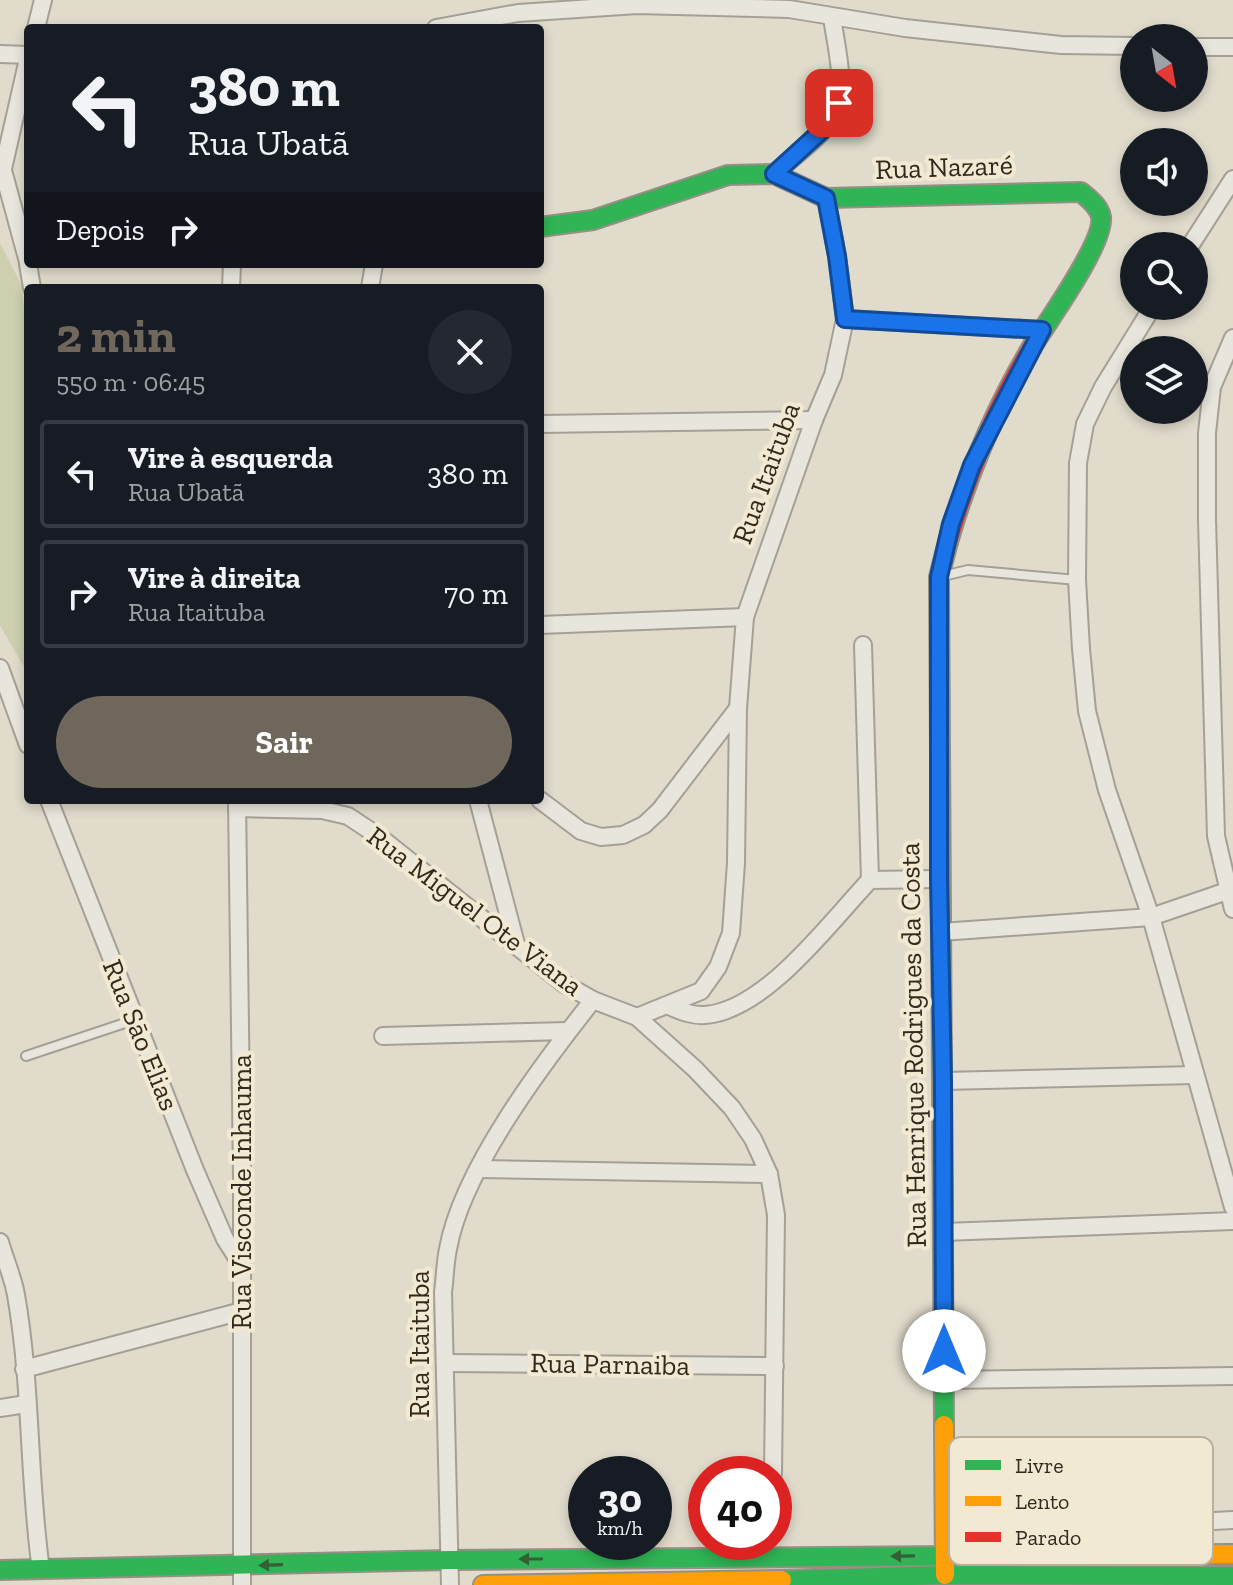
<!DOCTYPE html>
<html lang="pt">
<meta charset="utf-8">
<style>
body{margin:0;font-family:"Zilla Slab",serif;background:#242831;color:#f1f3f6;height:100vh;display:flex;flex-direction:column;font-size:30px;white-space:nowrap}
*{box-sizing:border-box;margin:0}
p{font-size:26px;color:#9ea1a6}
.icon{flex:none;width:44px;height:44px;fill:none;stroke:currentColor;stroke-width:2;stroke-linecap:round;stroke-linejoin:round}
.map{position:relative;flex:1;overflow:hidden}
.drawer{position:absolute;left:24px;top:284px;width:520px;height:520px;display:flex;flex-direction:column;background:#171b24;border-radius:8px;box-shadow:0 4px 12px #0003}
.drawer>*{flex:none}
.guide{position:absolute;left:24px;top:24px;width:520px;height:244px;border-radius:8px;box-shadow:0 4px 12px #0003;background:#171b24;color:#f1f3f6;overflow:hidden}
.needle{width:52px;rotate:149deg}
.fabs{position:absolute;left:1120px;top:24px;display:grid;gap:16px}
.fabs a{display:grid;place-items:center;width:88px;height:88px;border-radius:50%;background:#171b24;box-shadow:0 4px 12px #0003;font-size:40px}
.speed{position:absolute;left:568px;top:1456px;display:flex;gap:16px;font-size:40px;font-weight:700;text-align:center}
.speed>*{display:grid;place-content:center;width:104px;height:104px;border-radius:50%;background:#171b24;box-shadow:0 4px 12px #0003;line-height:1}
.speed small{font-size:20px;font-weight:400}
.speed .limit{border:12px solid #d22;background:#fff;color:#111}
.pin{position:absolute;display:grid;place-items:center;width:68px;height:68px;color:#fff;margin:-34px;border-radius:16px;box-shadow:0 4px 12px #0006}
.me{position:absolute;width:88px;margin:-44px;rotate:0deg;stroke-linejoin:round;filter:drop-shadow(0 0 6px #0008)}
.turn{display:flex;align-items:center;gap:28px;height:168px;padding:0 32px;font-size:36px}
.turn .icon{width:104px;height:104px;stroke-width:2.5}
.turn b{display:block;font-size:56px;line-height:68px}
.then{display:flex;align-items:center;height:76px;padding:0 32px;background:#0003;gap:16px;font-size:30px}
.round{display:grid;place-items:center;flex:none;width:84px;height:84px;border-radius:42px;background:#242831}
.overview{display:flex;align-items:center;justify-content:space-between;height:136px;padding:0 32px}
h1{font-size:48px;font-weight:700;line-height:60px;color:#6f675b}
.action{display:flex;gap:16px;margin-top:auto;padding:16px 32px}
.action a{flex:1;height:92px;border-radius:48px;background:#6f675b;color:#fff;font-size:32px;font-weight:700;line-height:92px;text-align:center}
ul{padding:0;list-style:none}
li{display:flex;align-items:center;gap:24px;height:108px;margin:0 16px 12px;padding:0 16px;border:4px solid #363941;border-radius:8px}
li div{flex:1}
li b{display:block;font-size:30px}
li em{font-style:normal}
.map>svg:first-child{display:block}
.green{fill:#cdcfaf}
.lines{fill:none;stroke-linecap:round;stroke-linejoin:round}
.lane-casing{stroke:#a5a095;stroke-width:12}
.street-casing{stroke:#a5a095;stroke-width:20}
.fast-casing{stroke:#958f84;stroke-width:22}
.slow-casing{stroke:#958f84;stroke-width:22}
.jam-casing{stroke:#958f84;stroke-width:22}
.lane{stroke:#e8e5dc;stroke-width:8}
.street{stroke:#e8e5dc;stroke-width:16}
.fast{stroke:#30b455;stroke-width:18}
.slow{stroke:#ff9f0a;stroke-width:18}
.jam{stroke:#e5322d;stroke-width:18}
.oneway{fill:#316134}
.route-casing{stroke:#114b97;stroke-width:20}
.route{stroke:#1a73e8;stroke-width:14}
.labels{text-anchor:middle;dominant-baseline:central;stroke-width:8;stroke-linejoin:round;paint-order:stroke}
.street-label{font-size:28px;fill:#32291e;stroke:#f1e9d2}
.key{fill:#f1e9d2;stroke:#b8af9c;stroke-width:2}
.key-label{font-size:22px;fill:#32291e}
</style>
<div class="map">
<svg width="1233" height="1585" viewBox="0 0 1233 1585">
<rect width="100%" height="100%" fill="#e0dbcb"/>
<path class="green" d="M0 243 22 286 28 368V674L0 625Z"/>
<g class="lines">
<defs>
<g id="lane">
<path d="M943 576 968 570 1077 580"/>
<path d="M26 1056 134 1020"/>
</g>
<g id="street">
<path d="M36 28 43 0"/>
<path d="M436 28 518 13 637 5 789 9 905 28 1061 45 1134 46"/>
<path d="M1194 47H1233"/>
<path d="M0 54 28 55"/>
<path d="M4 174 28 262"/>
<path d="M774 174C790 159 818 140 830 122 850 94 836 49 832 17"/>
<path d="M0 182 28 59"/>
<path d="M1190 246 1233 179"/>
<path d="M28 264 32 288"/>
<path d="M231 288 232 264"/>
<path d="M370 288 374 264"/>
<path d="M1153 306 1103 387 1085 424 1078 463 1077 580 1081 649 1087 711 1107 790 1151 917 1233 1207"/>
<path d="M845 319 1042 330"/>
<path d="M1233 338 1212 387 1207 433V520L1216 836 1233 909"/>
<path d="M540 424 814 420"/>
<path d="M540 625 745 617"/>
<path d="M863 645 870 880"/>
<path d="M0 668 28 745"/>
<path d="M49 800 195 1170 225 1239 241 1264"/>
<path d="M237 800 242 1178V1585"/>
<path d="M478 800 516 944"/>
<path d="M540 800 581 831 601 837 623 835 644 825 660 810 738 708"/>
<path d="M237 808 322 810 348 816 381 838 563 983 593 1000 637 1017 695 1069 732 1108 753 1139 769 1174 776 1215 773 1474"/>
<path d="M941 932 1151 917 1227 891"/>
<path d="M669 1006C680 1011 692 1016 705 1015 765 1011 830 922 870 880L939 879"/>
<path d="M637 1017 701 991 718 967 731 933 736 863 738 708 745 617 814 420 833 375 845 319 837 256 826 198"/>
<path d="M383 1036 568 1031"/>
<path d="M943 1081 1194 1075"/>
<path d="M478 1169 769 1174"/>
<path d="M943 1232 1233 1221"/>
<path d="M0 1242C5 1260 13 1277 16 1295 32 1386 28 1479 41 1570"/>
<path d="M445 1363 775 1366"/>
<path d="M24 1369 242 1311"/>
<path d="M944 1380 1233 1376"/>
<path d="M0 1408 26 1404"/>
<path d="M946 1535 1233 1520"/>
<path d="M450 1585 443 1292C445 1278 445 1263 448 1249 462 1170 543 1063 593 1000"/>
</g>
<g id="fast">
<path d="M540 227 593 220 728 175 774 174 826 198 1081 192C1089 199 1099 206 1101 217 1105 242 1048 321 1033 345"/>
<path d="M944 1425 939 577 948 542"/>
<path d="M0 1570 450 1560 1072 1555"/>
<path d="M782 1580 945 1575 1233 1576"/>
</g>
<g id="slow">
<path d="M944 1425 945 1575"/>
<path d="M1072 1555 1233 1554"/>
<path d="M483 1585 782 1580"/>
</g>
<path id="jam" d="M948 542C968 473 996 407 1033 345"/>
</defs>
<use href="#lane" class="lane-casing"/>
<use href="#street" class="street-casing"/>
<use href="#fast" class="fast-casing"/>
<use href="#slow" class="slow-casing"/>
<use href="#jam" class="jam-casing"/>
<use href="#lane" class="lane"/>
<use href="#street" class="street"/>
<use href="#fast" class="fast"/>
<use href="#slow" class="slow"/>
<use href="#jam" class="jam"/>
</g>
<defs><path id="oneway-solid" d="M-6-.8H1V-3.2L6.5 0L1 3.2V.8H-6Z" transform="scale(2)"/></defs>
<g class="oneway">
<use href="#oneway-solid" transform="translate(903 1556) rotate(179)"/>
<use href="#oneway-solid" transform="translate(531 1559) rotate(180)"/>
<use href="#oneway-solid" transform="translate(271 1565) rotate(178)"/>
</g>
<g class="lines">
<defs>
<path id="route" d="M839 103 830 123 774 174 826 198 837 256 845 319 1042 330 972 465 951 524 939 577V879L943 1081 944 1351"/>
</defs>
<use href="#route" class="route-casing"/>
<use href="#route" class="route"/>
</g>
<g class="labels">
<g class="street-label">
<text transform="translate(944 167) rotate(-2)">Rua Nazaré</text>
<text transform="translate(766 473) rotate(-70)">Rua Itaituba</text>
<text transform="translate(475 911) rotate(37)">Rua Miguel Ote Viana</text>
<text transform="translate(141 1035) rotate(68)">Rua Sāo Elias</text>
<text transform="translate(913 1045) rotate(-91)">Rua Henrique Rodrigues da Costa</text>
<text transform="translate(241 1192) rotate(-90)">Rua Visconde Inhauma</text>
<text transform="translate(419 1344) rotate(-90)">Rua Itaituba</text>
<text transform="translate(610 1364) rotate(1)">Rua Parnaiba</text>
</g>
</g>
<rect x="949" y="1437" width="264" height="128" rx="12" class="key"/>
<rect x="965" y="1460" width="36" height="10" fill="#30b455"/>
<rect x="965" y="1496" width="36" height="10" fill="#ff9f0a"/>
<rect x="965" y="1532" width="36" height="10" fill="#e5322d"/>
<g class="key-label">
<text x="1015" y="1473">Livre</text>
<text x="1015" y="1509">Lento</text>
<text x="1015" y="1545">Parado</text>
</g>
</svg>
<div class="fabs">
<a><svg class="needle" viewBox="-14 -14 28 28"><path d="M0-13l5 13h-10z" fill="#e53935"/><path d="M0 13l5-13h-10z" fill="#9ea1a6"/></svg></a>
<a><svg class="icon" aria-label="sound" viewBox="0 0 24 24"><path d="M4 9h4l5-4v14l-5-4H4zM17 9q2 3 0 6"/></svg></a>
<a><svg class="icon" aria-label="search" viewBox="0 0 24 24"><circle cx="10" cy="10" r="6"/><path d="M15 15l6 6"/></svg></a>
<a><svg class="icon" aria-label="layers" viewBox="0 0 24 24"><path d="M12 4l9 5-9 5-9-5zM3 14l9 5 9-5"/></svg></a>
</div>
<div class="speed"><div>30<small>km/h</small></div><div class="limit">40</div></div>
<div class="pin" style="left:839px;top:103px;background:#d93025"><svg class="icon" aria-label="arrive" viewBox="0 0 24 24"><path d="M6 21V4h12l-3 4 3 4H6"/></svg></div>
<svg class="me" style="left:944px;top:1351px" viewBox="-20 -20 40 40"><circle r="19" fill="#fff"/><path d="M0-13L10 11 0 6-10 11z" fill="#1a73e8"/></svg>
<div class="guide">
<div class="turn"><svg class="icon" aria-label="left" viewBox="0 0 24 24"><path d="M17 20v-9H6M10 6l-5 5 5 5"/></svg><div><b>380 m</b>Rua Ubatã</div></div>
<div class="then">Depois<svg class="icon" aria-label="right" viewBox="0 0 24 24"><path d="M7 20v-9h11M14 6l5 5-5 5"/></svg></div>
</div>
<section class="drawer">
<div class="overview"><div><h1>2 min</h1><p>550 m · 06:45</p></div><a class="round"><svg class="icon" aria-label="close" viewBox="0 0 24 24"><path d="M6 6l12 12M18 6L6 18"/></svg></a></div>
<ul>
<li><svg class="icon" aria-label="left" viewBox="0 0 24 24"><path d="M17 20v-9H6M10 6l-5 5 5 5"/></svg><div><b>Vire à esquerda</b><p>Rua Ubatã</p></div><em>380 m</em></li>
<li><svg class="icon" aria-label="right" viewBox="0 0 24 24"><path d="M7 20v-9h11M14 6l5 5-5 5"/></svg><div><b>Vire à direita</b><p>Rua Itaituba</p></div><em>70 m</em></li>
</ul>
<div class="action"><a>Sair</a></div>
</section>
</div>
